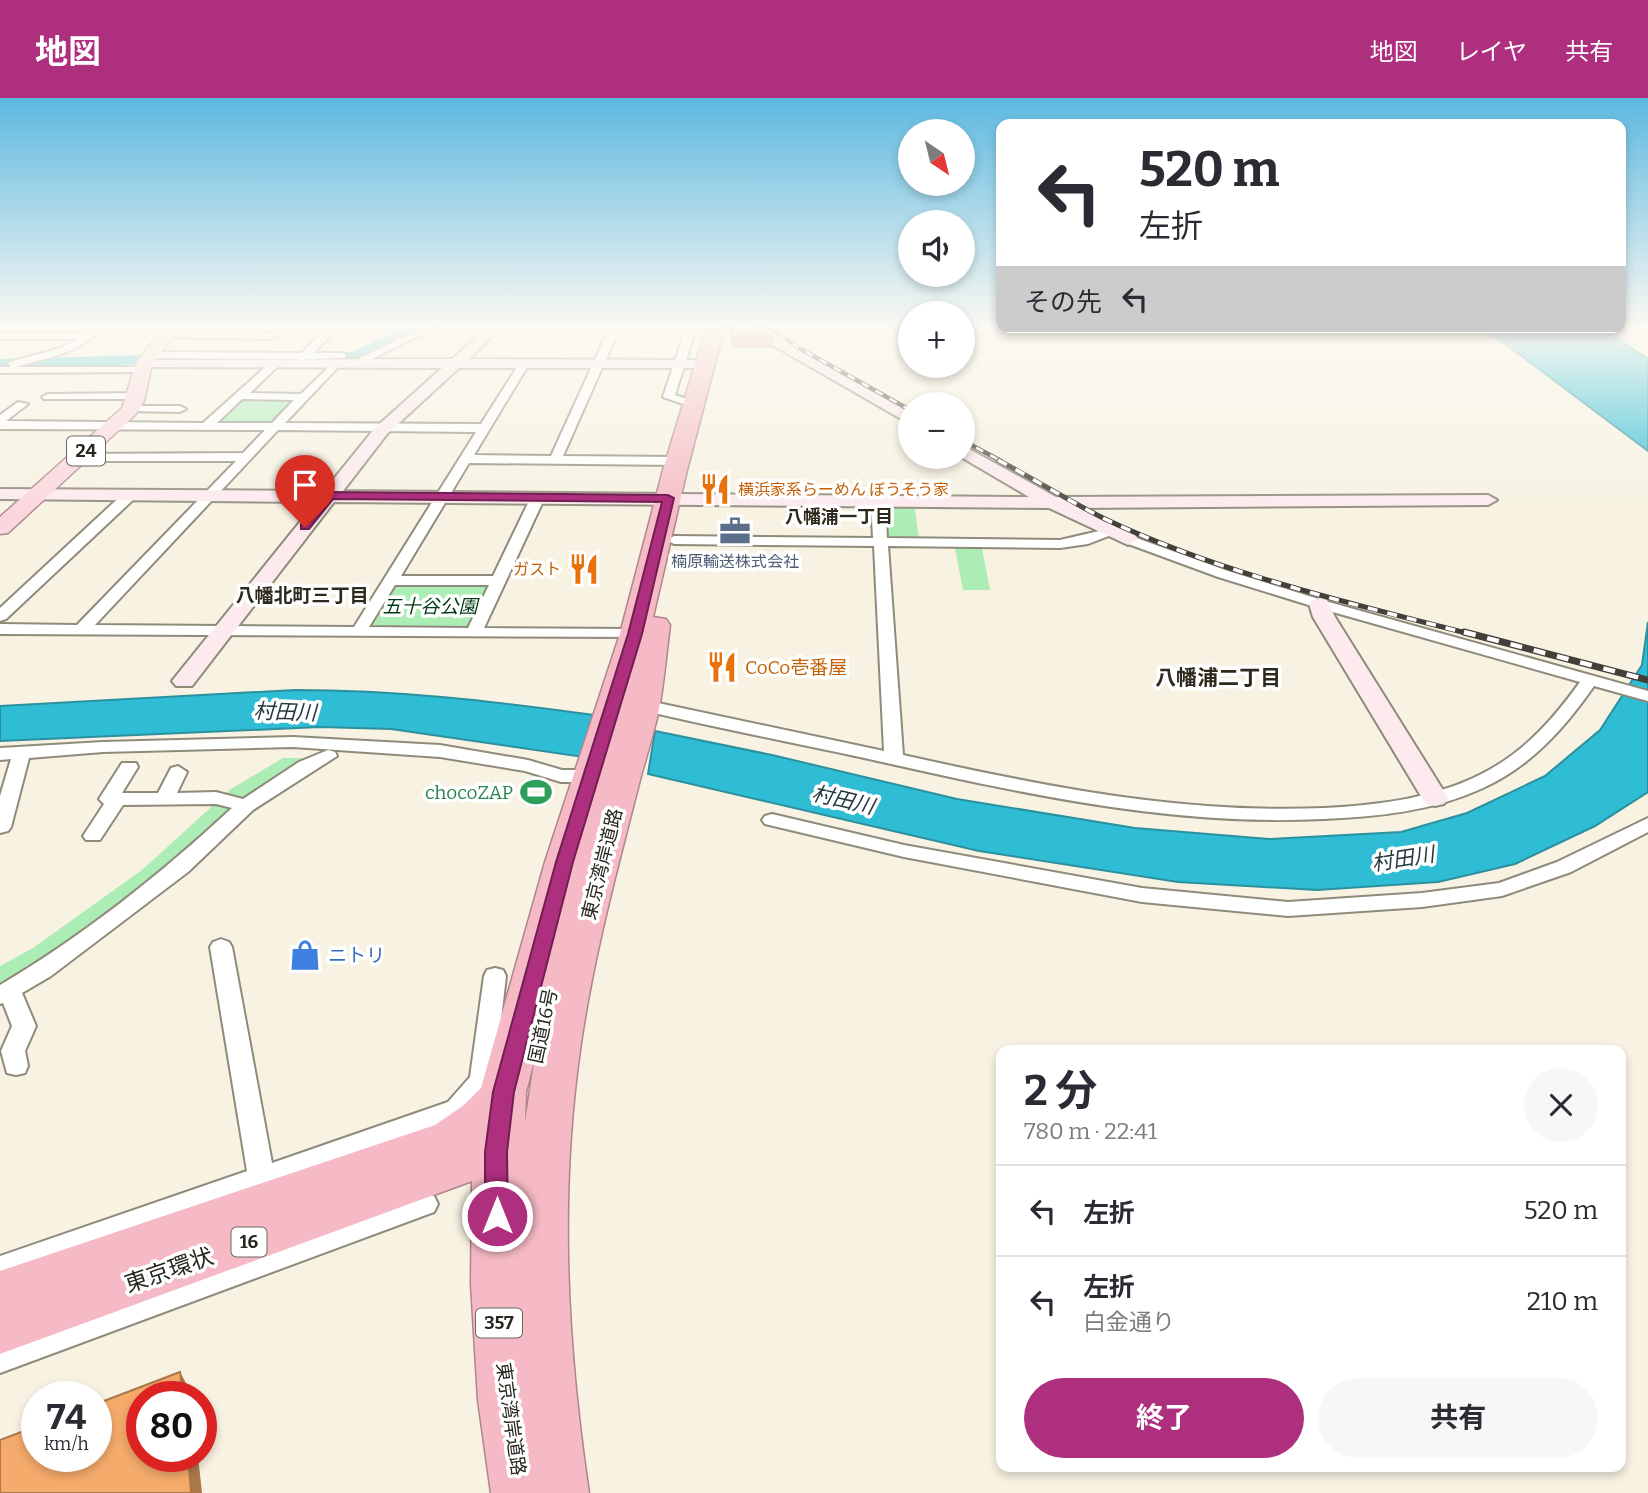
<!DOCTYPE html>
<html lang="ja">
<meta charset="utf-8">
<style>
body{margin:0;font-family:Bitter,"Noto Sans JP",serif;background:#f7f7f7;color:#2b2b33;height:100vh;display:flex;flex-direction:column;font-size:26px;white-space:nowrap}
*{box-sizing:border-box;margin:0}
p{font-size:23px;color:#7c7c81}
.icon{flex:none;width:38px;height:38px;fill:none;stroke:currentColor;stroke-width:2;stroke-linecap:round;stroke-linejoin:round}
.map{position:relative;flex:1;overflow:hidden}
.details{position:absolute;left:996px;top:947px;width:630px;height:427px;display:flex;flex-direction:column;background:#fff;border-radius:14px;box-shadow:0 4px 10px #0003}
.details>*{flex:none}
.guide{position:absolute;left:996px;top:21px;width:630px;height:214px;border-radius:14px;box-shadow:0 4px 10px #0003;background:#fff;color:#2b2b33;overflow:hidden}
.needle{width:46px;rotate:145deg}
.controls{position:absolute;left:898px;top:21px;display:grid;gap:14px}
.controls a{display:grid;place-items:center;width:77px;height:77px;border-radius:50%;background:#fff;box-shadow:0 4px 10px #0003;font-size:35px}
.speed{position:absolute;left:21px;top:1283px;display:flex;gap:14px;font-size:35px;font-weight:700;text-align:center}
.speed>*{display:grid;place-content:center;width:91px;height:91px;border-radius:50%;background:#fff;box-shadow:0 4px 10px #0003;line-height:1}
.speed small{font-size:18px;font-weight:400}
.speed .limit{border:10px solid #d22;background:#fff;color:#111}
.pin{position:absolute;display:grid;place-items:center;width:60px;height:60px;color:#fff;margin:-72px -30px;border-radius:50% 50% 50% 0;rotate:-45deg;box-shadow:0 0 7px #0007}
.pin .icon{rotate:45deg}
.me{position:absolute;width:77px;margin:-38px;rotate:0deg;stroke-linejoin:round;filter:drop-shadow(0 0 5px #0008)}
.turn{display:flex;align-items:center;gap:24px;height:147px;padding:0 28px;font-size:32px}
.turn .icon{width:91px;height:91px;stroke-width:2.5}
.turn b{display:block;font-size:49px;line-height:60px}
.then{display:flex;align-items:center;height:66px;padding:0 28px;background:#0003;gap:14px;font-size:26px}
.round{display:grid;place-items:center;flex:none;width:74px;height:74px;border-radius:37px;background:#f7f7f7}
.summary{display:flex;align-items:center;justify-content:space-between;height:119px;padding:0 28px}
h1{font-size:42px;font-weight:700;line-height:52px}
.primary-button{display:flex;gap:14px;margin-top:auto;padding:14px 28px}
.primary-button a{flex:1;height:80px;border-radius:42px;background:#ae2f7d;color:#fff;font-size:28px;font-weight:700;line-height:80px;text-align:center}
.primary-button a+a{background:#f7f7f7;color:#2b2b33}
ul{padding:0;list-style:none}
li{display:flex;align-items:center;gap:21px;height:91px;padding:0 28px;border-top:2px solid #e1e1e2}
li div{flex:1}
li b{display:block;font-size:26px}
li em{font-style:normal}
header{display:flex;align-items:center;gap:42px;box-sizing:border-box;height:98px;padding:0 35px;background:#ae2f7d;color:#fff}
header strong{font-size:33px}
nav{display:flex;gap:38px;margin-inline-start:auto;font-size:24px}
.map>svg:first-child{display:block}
.green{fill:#abedb5}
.water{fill:#2ebdd4;stroke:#2c909e;stroke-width:2}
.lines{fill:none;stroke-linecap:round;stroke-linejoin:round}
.river{fill:#2ebdd4;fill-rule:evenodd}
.street-casing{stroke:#8f8b7b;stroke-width:4}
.secondary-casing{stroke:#8f8b7b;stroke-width:4}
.primary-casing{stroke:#ae868c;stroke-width:3}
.highway-casing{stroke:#ae868c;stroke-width:3}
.street{fill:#fff;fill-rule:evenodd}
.secondary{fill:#fceaee;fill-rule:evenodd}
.primary{fill:#fad6dd;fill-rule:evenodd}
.highway{fill:#f6bac6;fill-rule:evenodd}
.rail-far2-casing{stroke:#424038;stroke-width:4.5}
.rail-far1-casing{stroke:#424038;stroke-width:5}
.rail-casing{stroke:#424038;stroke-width:7}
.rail-far2{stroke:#fff;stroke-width:2.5;stroke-dasharray:8;stroke-linecap:butt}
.rail-far1{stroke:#fff;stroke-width:3.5;stroke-dasharray:10;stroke-linecap:butt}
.rail{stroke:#fff;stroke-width:4.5;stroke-dasharray:12;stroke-linecap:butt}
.wall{fill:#d3935c}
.shaded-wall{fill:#ac784b}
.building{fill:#f5ab6b;stroke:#ac784b;stroke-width:2}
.route{fill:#ae2f7d;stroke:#711f51;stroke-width:2}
.labels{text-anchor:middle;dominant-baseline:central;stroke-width:7;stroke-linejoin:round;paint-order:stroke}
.far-food-label{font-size:16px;fill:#c56008;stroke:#fff;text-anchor:start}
.far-service-label{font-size:16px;fill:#4e5e75;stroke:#fff}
.shield{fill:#fff;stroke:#686762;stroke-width:2}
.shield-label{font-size:18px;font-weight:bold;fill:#27261f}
.far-neighbourhood-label{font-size:18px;font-weight:bold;fill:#2d2a1d;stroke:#fff}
.far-quarter-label{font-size:19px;font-weight:bold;fill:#2d2a1d;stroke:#fff}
.park-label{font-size:19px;font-style:italic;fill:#003911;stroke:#fff}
.food-label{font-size:19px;fill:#c56008;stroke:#fff;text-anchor:start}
.leisure-label{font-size:19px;fill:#27864d;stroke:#fff;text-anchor:end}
.street-label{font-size:19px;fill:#27261f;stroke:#fff}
.shop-label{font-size:19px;fill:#366cbe;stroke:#fff;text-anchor:start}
.neighbourhood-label{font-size:21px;font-weight:bold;fill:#2d2a1d;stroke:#fff}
.water-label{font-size:21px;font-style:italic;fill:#22393e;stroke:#fff}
.near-street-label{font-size:23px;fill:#27261f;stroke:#fff}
</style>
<header>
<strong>地図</strong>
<nav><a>地図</a><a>レイヤ</a><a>共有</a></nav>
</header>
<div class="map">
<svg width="1648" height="1395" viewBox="0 0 1648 1395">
<rect width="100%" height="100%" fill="#f7f2e1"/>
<g class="green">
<path d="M246 300 297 302 275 325 216 327 214 325 238 302Z"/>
<path d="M880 404H914L919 442H881Z"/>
<path d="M954 445H981L990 492H963Z"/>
<path d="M403 485 487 486 491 490 473 527 465 531 374 530 370 527 393 488Z"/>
<path d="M283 660H315L169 773 0 893V868L33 850 142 772 231 691Z"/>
</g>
<g class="water">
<path d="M1483 229H1600L1648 261V353Z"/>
<path d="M1648 524V694L1595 728 1515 766 1438 784 1317 792 1178 784 979 753 648 676 655 633 772 657 957 701 1135 730 1269 741 1401 734 1467 715 1545 678 1600 632 1642 567Z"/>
<path d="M295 592C397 592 493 603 594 617L583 659 391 631 320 629 0 643V608Z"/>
</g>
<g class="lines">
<g class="river">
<path d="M412 227H431L360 262 291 265 283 260 291 255 352 254Z"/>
<path d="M219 255 224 257 227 260 224 263 0 271V261Z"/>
</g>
<defs>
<g id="street">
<path d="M94 227H105C83 255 47 260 15 269H141L145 270V274L0 275V269H11L8 266 9 264 57 251 78 241H0V235H86Z"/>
<path d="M329 227H340L314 255H341L345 256V260L308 261 301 265 297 261 149 260 144 257 149 254 302 255Z"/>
<path d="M428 227H442L359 267 350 265Z"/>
<path d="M492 227H621L563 358 678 359 684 363 678 367 469 365 401 478H493L531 399 533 396H543L545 399 484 530 635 531 643 536 641 539 0 536V526L77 527 236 363H79L73 359 75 356 243 355 265 332 0 331V317L18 304 28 306 6 323 203 325 272 263 281 265 250 295 301 296 336 262 341 265 340 267 285 325 481 326 519 266 524 263 529 266 474 357 551 358 608 233 496 232 493 231ZM242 301 294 302 272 325H217ZM278 332 476 334 354 529 95 527ZM395 487H489L468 530 369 529Z"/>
<path d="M687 227H697L675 297 699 305V309L695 310 663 299Z"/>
<path d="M166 234 271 235 276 238 271 241 162 239 161 237Z"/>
<path d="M48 296 137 295 143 298 137 301H44L42 299Z"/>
<path d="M131 308H180L186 311 180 314 127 313 125 311Z"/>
<path d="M130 393 137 397 135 400 6 521 0 523V510L125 394Z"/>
<path d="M878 399 885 403 887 440 1060 442 1112 430 1119 434 1088 446 1060 450 888 448 903 657C1042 688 1181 716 1324 710 1380 707 1439 700 1489 672 1527 651 1555 619 1580 584L1315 509 1218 479 1123 444 1121 441 1128 437 1228 473 1325 503 1648 593V603L1594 588C1564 631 1531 668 1483 690 1434 713 1376 719 1323 721 1166 729 1012 693 860 659 786 643 711 629 638 611L635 607 638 603 644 602 884 653 874 448 674 446 667 442 674 438 873 440 871 403Z"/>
<path d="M293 639 440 647 528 662 562 672H591L600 678 591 684H561L525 673 440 659 293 649 103 654 29 660 11 729 8 733 0 735V698L11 661 0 662V650L103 644Z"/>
<path d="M328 652 335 654 337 658 253 712 188 774 51 878 22 895 36 928 25 953 28 968 25 975 16 977 7 975 1 953 12 928 3 905 0 906V887C83 838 161 776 232 710L216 706 123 707 100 742H86L83 738 104 706 99 701 122 665H136L138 669 122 695H158L171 670 178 668 187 674 177 695 216 694 243 701 299 664Z"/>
<path d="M772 716 904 747 1142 790 1288 804 1422 795 1499 785 1557 764 1648 720V734L1571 774 1502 798 1422 809 1288 818 1142 804 904 759 765 726 762 722 765 718Z"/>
<path d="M221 841 229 844 232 849 272 1065 448 1004 470 979 484 878 487 872 495 870 503 872 506 878 494 982 466 1018 0 1184V1158L247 1073 210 849 213 844Z"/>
<path d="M424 1095 434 1098 438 1106 434 1114 0 1275V1247Z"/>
</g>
<g id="secondary">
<path d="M490 227H504L469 261 706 262 713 266 706 270H459L387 336 343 393 1029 399 961 359 962 347 1056 399 1488 397 1497 402 1488 407 1079 410 1135 437 1138 441 1128 447 1049 410 334 404 192 588H176L172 583 176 578 316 404 0 401V391L324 393 375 330 442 270 144 269 139 268 137 265 139 262 452 261Z"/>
<path d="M750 227H765L786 243 910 314V326L776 249Z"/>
<path d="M1320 500 1327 502 1335 519 1448 700 1444 706 1435 708 1426 706 1422 700 1313 519 1309 506 1313 502Z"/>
</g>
<path id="primary" d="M166 227H181L152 266 144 303 135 317 8 435 0 436V419L122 310 136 265Z"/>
<path id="highway" d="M707 227H725L687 372 653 519 666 521 670 527C666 557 664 587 658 616 653 637 647 657 641 678 618 768 593 859 580 952 559 1100 567 1247 589 1395H491L478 1302 471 1186 472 1083 0 1256V1173L435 1027 464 1007 481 990 545 764 620 536 663 372ZM535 959 525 1025 526 994Z"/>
</defs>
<use href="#street" class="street-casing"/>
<use href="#secondary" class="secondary-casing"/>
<use href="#primary" class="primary-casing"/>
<use href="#highway" class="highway-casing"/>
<use href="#street" class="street"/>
<use href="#secondary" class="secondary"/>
<use href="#primary" class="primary"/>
<use href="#highway" class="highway"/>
<defs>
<g id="rail-far2">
<path d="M766 227 799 250 910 312"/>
<path d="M962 342 1001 363"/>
</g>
<path id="rail-far1" d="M998 362C1034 381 1069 403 1105 421 1219 475 1349 505 1470 536"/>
<path id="rail" d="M1464 534 1648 582"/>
</defs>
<use href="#rail-far2" class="rail-far2-casing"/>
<use href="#rail-far1" class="rail-far1-casing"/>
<use href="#rail" class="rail-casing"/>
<use href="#rail-far2" class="rail-far2"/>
<use href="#rail-far1" class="rail-far1"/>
<use href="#rail" class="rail"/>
</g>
<rect class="wall" x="731" y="239" width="42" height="11"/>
<g class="shaded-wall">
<path d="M180 1274 193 1298H183Z"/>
<path d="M188 1358H198L202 1395H191Z"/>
</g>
<g class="building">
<path d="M732 227H757L773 239H731Z"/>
<path d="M180 1274 183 1298H142V1358H188L191 1395H0V1342L37 1328V1358H96V1306Z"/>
</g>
<linearGradient id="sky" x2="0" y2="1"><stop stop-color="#5db8e0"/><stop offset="0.54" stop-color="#fbf9f2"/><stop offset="1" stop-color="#fbf9f2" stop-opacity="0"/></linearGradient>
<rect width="1648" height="423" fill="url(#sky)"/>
<path class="route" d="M330 394 668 397 674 400 642 536 573 764 514 994 507 1054 508 1118 505 1124 497 1127 489 1124 485 1118V1054L493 994 556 764 628 536 662 404 333 401 309 431H301V426L326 395Z"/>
<defs>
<symbol id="restaurant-bare" viewBox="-9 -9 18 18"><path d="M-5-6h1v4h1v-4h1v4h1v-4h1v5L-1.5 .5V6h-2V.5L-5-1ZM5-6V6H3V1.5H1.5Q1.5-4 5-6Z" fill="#e8710a" stroke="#fff" stroke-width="2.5" paint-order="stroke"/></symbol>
<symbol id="office-bare" viewBox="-9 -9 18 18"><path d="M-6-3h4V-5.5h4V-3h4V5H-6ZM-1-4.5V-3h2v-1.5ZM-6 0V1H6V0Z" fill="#5c6f8a" stroke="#fff" stroke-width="2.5" paint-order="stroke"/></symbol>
<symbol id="stadium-bare" viewBox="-9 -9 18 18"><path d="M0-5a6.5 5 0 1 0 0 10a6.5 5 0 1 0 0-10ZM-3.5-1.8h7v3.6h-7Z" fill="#2e9e5b" stroke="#fff" stroke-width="2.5" paint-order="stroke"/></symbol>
<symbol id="shop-bare" viewBox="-9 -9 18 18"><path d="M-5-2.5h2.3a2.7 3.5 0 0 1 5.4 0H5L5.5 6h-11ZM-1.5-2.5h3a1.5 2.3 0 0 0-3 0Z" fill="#3f7fe0" stroke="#fff" stroke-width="2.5" paint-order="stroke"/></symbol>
</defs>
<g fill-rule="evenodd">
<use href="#restaurant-bare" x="693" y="369" width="44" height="44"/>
<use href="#office-bare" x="713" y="411" width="44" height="44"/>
<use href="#restaurant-bare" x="562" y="449" width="44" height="44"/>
<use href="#restaurant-bare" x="700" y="547" width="44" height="44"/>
<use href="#stadium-bare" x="514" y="672" width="44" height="44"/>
<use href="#shop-bare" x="283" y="835" width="44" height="44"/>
</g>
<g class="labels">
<g class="far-food-label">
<text x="738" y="391">横浜家系らーめん ぼうそう家</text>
<text x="561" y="471" text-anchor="end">ガスト</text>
</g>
<g class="far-service-label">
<text x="735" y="463">楠原輸送株式会社</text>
</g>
<g class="shield">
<rect x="67" y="338.5" width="38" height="29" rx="5"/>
<rect x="231.5" y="1129.5" width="35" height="29" rx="5"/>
<rect x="476" y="1210.5" width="46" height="29" rx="5"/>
</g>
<g class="shield-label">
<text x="86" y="353">24</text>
<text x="249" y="1144">16</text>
<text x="499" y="1225">357</text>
</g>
<g class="far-neighbourhood-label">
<text x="839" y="419">八幡浦一丁目</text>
</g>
<g class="far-quarter-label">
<text x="302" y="497">八幡北町三丁目</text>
</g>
<g class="park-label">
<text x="430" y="508">五十谷公園</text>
</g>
<g class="food-label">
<text x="745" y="569">CoCo壱番屋</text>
</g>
<g class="leisure-label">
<text x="513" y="694">chocoZAP</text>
</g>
<g class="street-label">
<text transform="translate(602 766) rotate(-76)">東京湾岸道路</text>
<text transform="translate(543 928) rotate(-78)">国道16号</text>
<text transform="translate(511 1321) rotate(82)">東京湾岸道路</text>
</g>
<g class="shop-label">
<text x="328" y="857">ニトリ</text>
</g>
<g class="neighbourhood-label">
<text x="1218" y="580">八幡浦二丁目</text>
</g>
<g class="water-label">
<text transform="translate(285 614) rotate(2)">村田川</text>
<text transform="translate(843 702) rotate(13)">村田川</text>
<text transform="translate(1403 761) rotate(-9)">村田川</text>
</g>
<g class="near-street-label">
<text transform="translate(169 1172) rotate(-19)">東京環状</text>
</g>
</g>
</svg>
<div class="controls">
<a><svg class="needle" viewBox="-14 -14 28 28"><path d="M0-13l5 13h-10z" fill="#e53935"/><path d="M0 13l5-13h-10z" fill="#7c7c81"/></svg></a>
<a><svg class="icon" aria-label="sound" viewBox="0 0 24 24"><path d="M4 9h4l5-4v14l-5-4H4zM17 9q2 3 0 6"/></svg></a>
<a>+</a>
<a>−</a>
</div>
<div class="speed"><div>74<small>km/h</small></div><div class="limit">80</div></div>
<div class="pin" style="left:305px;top:429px;background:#d93025"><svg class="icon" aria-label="arrive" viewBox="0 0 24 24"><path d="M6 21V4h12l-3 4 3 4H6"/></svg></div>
<svg class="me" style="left:497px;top:1118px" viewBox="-20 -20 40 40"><circle r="17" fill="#ae2f7d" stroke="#fff" stroke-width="3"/><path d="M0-11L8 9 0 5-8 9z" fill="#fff"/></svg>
<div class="guide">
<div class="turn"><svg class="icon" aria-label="left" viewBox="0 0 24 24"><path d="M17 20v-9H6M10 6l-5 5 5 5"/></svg><div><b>520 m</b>左折</div></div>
<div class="then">その先<svg class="icon" aria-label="left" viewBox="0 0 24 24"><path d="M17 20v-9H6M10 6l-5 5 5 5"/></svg></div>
</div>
<section class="details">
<div class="summary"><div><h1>2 分</h1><p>780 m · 22:41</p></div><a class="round"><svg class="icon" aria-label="close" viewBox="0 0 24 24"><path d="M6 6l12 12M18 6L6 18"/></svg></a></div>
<ul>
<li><svg class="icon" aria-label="left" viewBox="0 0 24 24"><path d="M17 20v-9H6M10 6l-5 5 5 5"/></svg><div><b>左折</b></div><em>520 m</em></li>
<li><svg class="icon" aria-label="left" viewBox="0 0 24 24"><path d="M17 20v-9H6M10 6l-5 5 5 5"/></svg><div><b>左折</b><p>白金通り</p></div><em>210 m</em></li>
</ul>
<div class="primary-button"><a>終了</a><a>共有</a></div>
</section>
</div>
